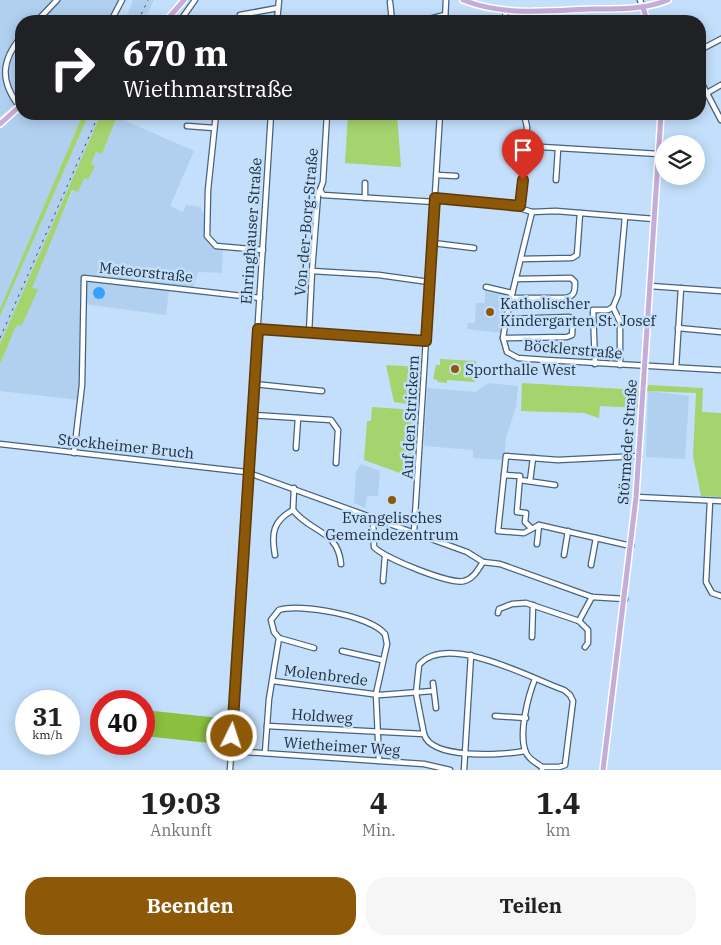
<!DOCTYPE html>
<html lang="de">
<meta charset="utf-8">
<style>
body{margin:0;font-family:"IBM Plex Serif",serif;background:#f6f6f6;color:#222;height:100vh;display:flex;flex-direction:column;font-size:19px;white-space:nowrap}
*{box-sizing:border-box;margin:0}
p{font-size:16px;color:#767676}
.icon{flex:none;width:28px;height:28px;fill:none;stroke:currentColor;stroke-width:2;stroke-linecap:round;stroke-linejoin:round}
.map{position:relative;height:770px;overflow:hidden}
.side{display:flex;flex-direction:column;background:#fff;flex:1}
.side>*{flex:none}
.top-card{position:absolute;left:15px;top:15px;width:691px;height:105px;border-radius:20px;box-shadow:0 2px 12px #0003;background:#202124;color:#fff;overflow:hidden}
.controls{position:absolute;left:655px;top:135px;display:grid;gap:10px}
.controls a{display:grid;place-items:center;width:50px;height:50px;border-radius:50%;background:#fff;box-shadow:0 2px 12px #0003;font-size:25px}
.speed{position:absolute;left:15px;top:690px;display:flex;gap:10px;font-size:25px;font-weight:700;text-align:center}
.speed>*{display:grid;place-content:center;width:65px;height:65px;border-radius:50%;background:#fff;box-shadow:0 2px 12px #0003;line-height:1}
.speed small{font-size:12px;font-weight:400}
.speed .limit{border:8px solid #d22;background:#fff;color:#111}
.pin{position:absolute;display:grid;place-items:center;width:42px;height:42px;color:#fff;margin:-51px -21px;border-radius:50% 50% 50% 0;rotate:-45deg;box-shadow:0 0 5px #0007}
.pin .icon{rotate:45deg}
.me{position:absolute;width:55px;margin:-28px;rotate:4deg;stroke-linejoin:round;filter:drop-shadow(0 0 4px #0008)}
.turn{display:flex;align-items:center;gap:18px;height:105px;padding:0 25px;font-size:22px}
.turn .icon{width:65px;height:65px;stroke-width:2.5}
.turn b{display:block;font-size:35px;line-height:42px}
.eta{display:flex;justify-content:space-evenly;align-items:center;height:85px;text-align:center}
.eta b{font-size:30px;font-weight:700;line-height:35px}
.primary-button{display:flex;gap:10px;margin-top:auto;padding:10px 25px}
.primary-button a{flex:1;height:58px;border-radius:20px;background:#8d5808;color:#fff;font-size:20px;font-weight:700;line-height:58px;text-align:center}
.primary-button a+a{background:#f6f6f6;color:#222}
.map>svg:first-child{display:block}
.built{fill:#b1d0f0}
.green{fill:#a5d36d}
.forest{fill:#8bbf3f}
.water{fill:#36a1fd}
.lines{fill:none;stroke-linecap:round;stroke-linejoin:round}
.minor-casing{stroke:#446381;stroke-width:7}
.major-casing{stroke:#fff;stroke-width:8}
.minor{stroke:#fff;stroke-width:4.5}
.major{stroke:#c5add9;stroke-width:5}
.rail{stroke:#3e4f5e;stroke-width:1;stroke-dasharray:2.5 5;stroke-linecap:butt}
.route-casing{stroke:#5c3905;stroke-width:12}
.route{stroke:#8d5808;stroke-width:9}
.poi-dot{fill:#8d5808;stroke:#c3dffb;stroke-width:2}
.labels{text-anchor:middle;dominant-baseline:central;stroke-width:5;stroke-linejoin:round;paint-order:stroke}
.street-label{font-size:15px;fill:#202e3b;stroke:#c3dffb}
.poi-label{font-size:15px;fill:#202e3b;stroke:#c3dffb;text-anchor:start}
</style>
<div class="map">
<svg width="721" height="770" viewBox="0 0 721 770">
<rect width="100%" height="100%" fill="#c3dffb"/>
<g class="built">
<path d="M0 0H119L108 21H21V98L0 117Z"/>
<path d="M133 0H154L144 21H125Z"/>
<path d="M21 109V114H83L0 309V128Z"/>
<path d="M89 114H101L0 344V316Z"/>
<path d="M117 117 194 151 170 206 183 212 186 205 200 207 206 218 207 241 214 248 223 249 222 273 198 272 191 293 169 291 166 315 84 304 79 400 0 391V364L39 267 73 190 84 178 88 180 94 166 91 164 96 152 102 154Z"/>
<path d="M485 291 507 296 501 333 467 329 468 323H475L476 303H485Z"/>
<path d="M488 383 518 386 516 407 506 437 504 460 473 458V450L424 446 427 388 476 392Z"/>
<path d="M648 391 689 396 685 459 646 457Z"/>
<path d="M361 464 380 471 378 496H367L365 508 354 503 356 472Z"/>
</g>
<g class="green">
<path d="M83 114H89L0 316V309Z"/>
<path d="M101 114H118L102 154 96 152 91 164 95 166 88 180 84 178 78 192 72 190 32 288 38 289 36 294 22 325 16 326 0 364V344Z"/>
<path d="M348 114H397L401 167 345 163Z"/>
<path d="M440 359 476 361 475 382 447 380V383L438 382 437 380 433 379 436 365H440Z"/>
<path d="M386 365 421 367 419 406 394 402Z"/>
<path d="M522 383 639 390 638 408 600 406 599 418 584 413 521 411Z"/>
<path d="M648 385 703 388 702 412 721 413V497L701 496 693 456 696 393 647 391Z"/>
<path d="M372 407 415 410 411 477 364 460 367 421H371Z"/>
</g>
<path class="forest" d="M144 710 229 719 228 745 144 736Z"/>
<circle class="water" cx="99" cy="293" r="6"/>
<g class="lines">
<defs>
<g id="minor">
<path d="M640 0 643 7"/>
<path d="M390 2 392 21"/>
<path d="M505 10 506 21"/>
<path d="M529 11 530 21"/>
<path d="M240 15 278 8"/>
<path d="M37 21 57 0"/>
<path d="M111 21 122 0"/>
<path d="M180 21 195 0"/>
<path d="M277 21 279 0"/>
<path d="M421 21 445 15"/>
<path d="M445 21 446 0"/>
<path d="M700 50 721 39"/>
<path d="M700 80 721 120"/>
<path d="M707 93 721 85"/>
<path d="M19 106C0 81 1 61 21 37"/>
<path d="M216 114 208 190 207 236 216 246 263 250"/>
<path d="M187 126 214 128"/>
<path d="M525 146 659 154"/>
<path d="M437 175 456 176"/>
<path d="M556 180 558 149"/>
<path d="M320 190 323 195 435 202"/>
<path d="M365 198V183"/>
<path d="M435 198 507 204 532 212 556 211 654 219"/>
<path d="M520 206 527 127 524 114"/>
<path d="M532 212 506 319 503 338 507 352 518 358 546 360 721 370"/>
<path d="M433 243 474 248"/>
<path d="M521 259 572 258 577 255 580 213"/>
<path d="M312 271 379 275 429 282"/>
<path d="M650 286 721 291"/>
<path d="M486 287 512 293"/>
<path d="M511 298H564C575 297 575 291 575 282L571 278 516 279"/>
<path d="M613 307 618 295 625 217"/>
<path d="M613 307 620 322V365"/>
<path d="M678 328 721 332"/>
<path d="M257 329 427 341"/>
<path d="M309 333 312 271 318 195 323 182 327 114"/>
<path d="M503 338 567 337 572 335 573 319 569 317 506 319"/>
<path d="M595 364 593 310H608L613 307"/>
<path d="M676 367 681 288"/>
<path d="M254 384 322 391"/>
<path d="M252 415 331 420 338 430 336 463"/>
<path d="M0 444 246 472 467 552 483 562 500 564 592 597 625 599"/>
<path d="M296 448 298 418"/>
<path d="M74 453 82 385 84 278 260 298"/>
<path d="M504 475 520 476 517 512 526 513 525 522 531 528"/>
<path d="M520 480 555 485"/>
<path d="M530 481 533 458"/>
<path d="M636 497 721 501"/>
<path d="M710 501 706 582 712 593 721 596"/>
<path d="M293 510C311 533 338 530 341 564"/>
<path d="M373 519 374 547C384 558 451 585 464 581 473 579 478 570 483 562"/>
<path d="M414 532 440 114"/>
<path d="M537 544 539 525"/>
<path d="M631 546 539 525 524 533 498 531 506 456 558 460 639 456"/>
<path d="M275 555C271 533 273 521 293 510L294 488"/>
<path d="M564 555 568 531"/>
<path d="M591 565 596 538"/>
<path d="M383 581 385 556"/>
<path d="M498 613 499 609 512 604 526 603 579 621 592 597"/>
<path d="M579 621 588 630V643L585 647"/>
<path d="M532 637 533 605"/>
<path d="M279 638 314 648"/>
<path d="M342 651 382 660"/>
<path d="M535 679C528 696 519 732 525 750 527 758 535 762 542 767"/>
<path d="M273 681 380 695 433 691"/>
<path d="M433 683 436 708"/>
<path d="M495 716 526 718"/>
<path d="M267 726 424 734 416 693 419 665C447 632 530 678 564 690L570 695 573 701 565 765 559 767H542V770"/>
<path d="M424 734C431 760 503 755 525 751"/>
<path d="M231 751 424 764 450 770"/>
<path d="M265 753 269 699 279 638 274 632 271 620 279 610C300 603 371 616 385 634L387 644 376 694 379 761"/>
<path d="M230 770 271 114"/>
<path d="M464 770 471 655"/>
</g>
<g id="major">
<path d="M463 0C503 16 547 11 589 9 615 9 644 10 668 0"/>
<path d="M643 7 647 21"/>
<path d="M166 21 184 0"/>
<path d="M0 124 21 105"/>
<path d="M603 770 636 497 661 114"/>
</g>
</defs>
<use href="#minor" class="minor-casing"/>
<use href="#major" class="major-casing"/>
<use href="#minor" class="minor"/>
<use href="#major" class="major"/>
<g class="rail">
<path d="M138 21 148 0"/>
<path d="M0 338 99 114"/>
</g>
</g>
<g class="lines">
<defs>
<path id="route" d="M232 736 258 329 426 341 435 198 520 206 523 180"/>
</defs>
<use href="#route" class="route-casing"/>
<use href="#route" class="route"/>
</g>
<g class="poi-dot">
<circle cx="490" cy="312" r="5"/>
<circle cx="455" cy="369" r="5"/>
<circle cx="392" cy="500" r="5"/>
</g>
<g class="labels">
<g class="street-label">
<text transform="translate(306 222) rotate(-85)">Von-der-Borg-Straße</text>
<text transform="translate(251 231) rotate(-86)">Ehringhauser Straße</text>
<text transform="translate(146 272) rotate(6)">Meteorstraße</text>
<text transform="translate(573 349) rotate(5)">Böcklerstraße</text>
<text transform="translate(410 417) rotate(-87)">Auf den Strickern</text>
<text transform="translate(627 442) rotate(-86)">Störmeder Straße</text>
<text transform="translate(126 446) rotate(6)">Stockheimer Bruch</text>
<text transform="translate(326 675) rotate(7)">Molenbrede</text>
<text transform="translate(322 716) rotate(4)">Holdweg</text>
<text transform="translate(342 746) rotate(4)">Wietheimer Weg</text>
</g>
<g class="poi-label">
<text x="500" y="303">Katholischer<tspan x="500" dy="17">Kindergarten St. Josef</tspan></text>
<text x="465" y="369">Sporthalle West</text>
<text x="392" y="517" text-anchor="middle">Evangelisches<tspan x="392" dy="17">Gemeindezentrum</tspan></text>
</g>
</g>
</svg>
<div class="controls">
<a><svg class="icon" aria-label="layers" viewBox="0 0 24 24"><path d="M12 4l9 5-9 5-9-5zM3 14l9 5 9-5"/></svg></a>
</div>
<div class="speed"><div>31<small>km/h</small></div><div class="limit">40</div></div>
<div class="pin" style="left:523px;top:180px;background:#d93025"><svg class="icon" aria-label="arrive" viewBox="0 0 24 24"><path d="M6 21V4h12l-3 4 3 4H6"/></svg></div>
<svg class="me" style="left:232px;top:736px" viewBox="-20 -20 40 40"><circle r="17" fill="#8d5808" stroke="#fff" stroke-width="3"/><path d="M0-11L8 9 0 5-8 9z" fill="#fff"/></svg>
<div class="top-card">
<div class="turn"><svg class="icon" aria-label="right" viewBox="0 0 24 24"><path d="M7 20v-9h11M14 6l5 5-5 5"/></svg><div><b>670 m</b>Wiethmarstraße</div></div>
</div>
</div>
<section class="side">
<div class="eta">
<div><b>19:03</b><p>Ankunft</p></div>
<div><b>4</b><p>Min.</p></div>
<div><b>1.4</b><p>km</p></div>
</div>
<div class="primary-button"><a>Beenden</a><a>Teilen</a></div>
</section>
